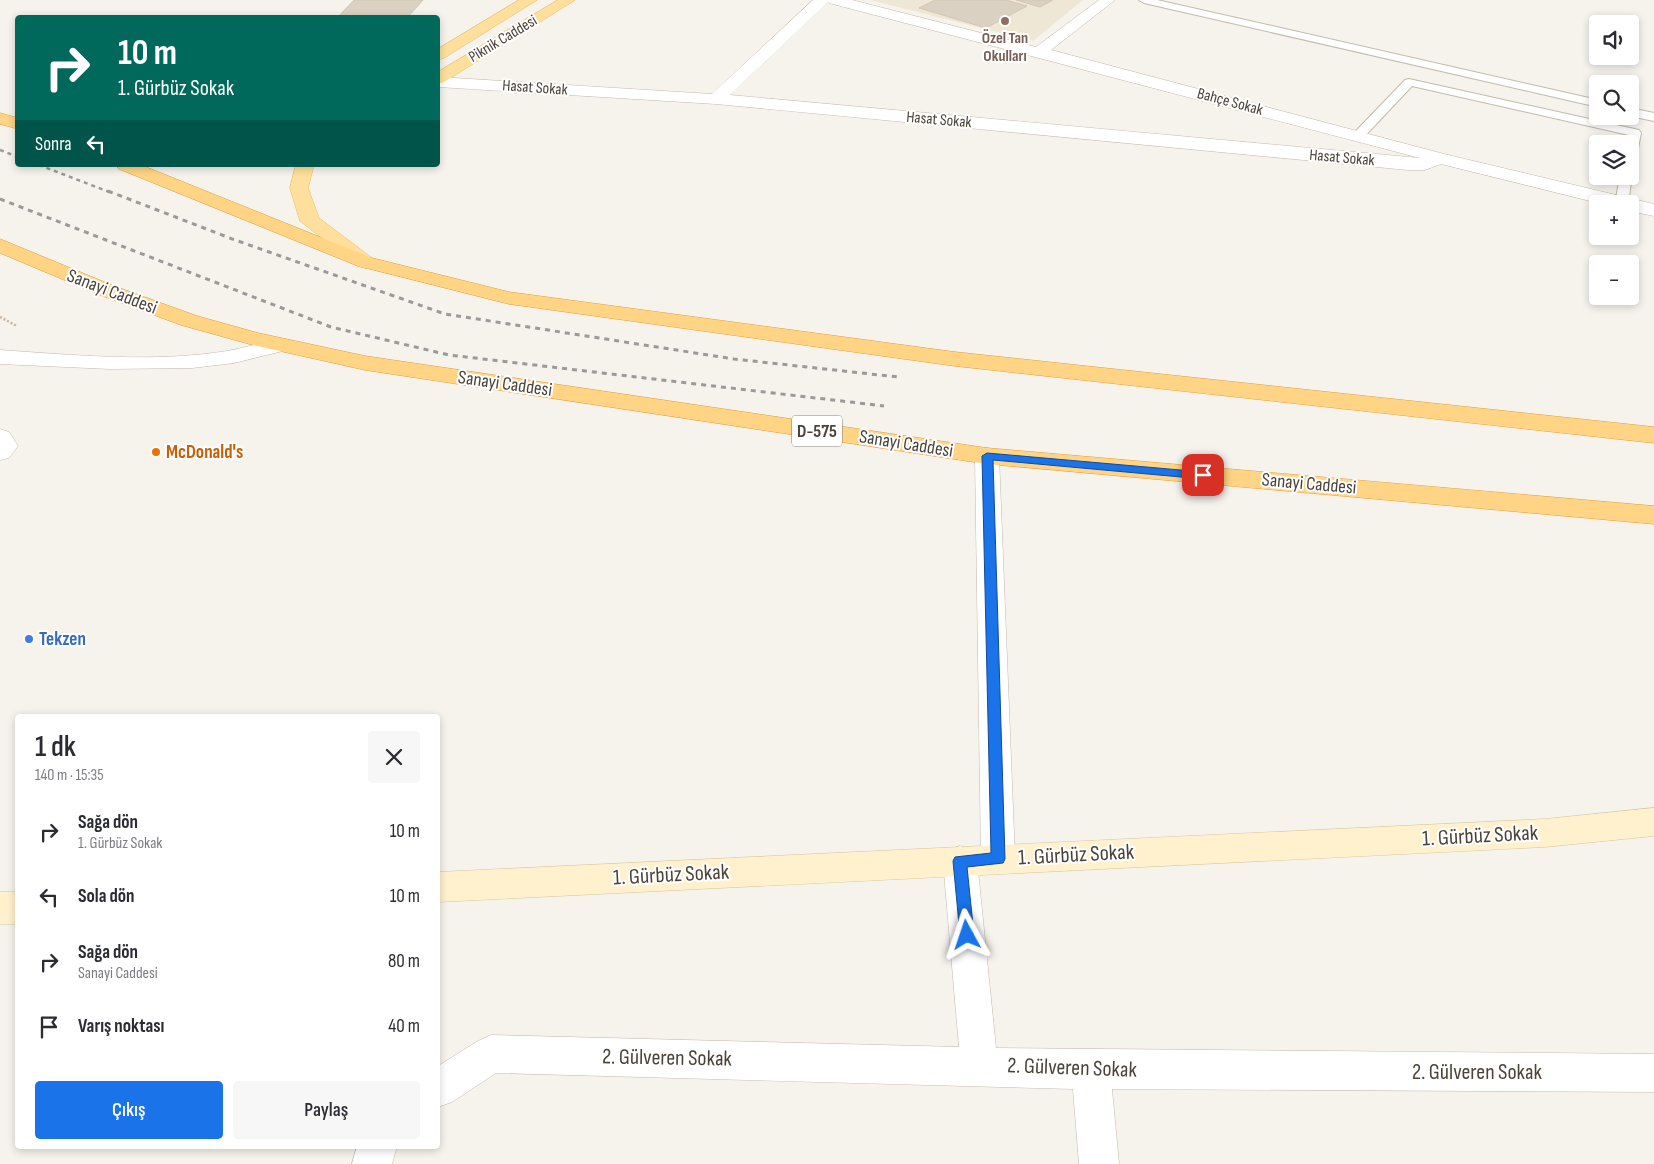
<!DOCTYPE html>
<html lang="tr">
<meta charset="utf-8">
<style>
body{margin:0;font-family:"Sofia Sans Condensed",sans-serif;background:#f7f7f7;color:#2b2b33;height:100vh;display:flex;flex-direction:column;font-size:19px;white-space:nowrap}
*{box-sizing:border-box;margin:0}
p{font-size:16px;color:#7c7c81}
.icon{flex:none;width:28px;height:28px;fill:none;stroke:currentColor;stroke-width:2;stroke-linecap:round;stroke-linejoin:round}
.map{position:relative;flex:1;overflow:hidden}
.side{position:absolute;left:15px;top:714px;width:425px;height:435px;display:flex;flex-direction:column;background:#fff;border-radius:5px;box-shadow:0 2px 8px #0003}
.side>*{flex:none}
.guide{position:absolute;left:15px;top:15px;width:425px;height:152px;border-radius:5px;box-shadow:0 2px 8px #0003;background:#00695c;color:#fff;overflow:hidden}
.buttons{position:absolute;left:1589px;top:15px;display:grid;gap:10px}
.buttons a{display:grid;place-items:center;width:50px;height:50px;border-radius:5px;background:#fff;box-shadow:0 2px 8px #0003;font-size:25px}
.pin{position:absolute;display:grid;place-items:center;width:42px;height:42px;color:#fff;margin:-21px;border-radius:10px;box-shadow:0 2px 8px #0006}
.me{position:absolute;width:55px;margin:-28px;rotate:355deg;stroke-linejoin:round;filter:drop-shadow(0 0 4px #0008)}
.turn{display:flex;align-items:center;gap:18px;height:105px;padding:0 20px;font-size:22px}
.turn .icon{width:65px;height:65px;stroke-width:2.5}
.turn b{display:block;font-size:35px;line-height:42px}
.then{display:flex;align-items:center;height:48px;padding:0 20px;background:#0003;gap:10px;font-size:19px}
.round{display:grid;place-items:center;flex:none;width:52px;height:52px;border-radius:5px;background:#f7f7f7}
.head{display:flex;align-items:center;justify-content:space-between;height:85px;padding:0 20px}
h1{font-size:30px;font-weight:600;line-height:38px}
.cta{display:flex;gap:10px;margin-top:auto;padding:10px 20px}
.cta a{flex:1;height:58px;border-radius:5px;background:#1a73e8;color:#fff;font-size:20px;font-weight:600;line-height:58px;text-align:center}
.cta a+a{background:#f7f7f7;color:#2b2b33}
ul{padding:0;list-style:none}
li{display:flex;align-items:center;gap:15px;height:65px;padding:0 20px}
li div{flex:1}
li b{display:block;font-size:19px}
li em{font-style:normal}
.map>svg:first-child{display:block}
.education{fill:#efe7d5}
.building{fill:#dbd1c3;stroke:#d3c6b3}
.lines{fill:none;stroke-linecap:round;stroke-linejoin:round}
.service-casing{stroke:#c2baad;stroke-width:2}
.minor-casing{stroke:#c2baad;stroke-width:1}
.tertiary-casing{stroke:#c2baad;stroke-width:1}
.secondary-casing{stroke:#d7c59b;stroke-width:1}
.primary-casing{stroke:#e8bc68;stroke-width:1}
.trunk-casing{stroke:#e29d39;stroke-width:1}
.path{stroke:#c4b59e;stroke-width:2.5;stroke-dasharray:2 2;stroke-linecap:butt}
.service{fill:#fff;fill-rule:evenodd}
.minor{fill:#fff;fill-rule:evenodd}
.tertiary{fill:#fff;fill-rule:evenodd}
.secondary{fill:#fff1cd;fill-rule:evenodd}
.primary{fill:#ffdf9c;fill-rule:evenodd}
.trunk{fill:#ffd485;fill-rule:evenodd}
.rail-far1{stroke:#9a9a9a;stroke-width:2.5;stroke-dasharray:4 4;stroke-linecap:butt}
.rail{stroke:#9a9a9a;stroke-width:3;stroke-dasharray:5 5;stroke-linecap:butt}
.route{fill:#1a73e8;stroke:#114b97}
.education-dot{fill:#8d6e63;stroke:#fff;stroke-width:2}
.food-dot{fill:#e8710a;stroke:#fff;stroke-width:2}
.shop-dot{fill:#3f7fe0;stroke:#fff;stroke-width:2}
.labels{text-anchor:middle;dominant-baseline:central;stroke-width:4;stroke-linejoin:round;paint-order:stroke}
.far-education-label{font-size:16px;font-weight:bold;fill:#785e54;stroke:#fff}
.far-street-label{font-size:16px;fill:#4b4339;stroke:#fff}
.shield{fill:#fff;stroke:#817b74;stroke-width:1}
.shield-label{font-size:18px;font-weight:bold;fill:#4b4339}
.street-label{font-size:19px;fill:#4b4339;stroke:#fff}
.food-label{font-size:19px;font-weight:bold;fill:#c56008;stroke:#fff;text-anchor:start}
.shop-label{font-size:19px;font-weight:bold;fill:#366cbe;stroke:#fff;text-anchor:start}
.near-street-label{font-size:22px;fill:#4b4339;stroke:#fff}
</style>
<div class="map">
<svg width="1654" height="1164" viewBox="0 0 1654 1164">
<rect width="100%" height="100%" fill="#f6f2ec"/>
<path class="education" d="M870 0H1083L1033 41Z"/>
<g class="building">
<path d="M354 0H423L407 18H337Z"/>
<path d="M935 0H1006L1027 6 986 28 919 8Z"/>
<path d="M1016 0H1053L1040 7Z"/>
</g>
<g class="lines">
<defs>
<g id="service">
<path d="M1139 0H1157L1598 100V107L1144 3Z"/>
<path d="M1409 79 1639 130 1641 133 1636 158 1630 162V144H1627L1629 135 1412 86 1362 139H1354L1352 136 1354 133 1405 80Z"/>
<path d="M1630 108 1654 113V121L1630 116Z"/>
<path d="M1630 173 1632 176 1628 203 1615 204 1620 176H1630Z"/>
</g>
<g id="minor">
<path d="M813 0H852L1036 47 1099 0H1115L1051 50 1444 154 1654 204V216L1630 211V204H1602L1441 164 1425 170H1408L716 104 438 87V77L712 94ZM828 2 829 3 1420 158 730 95Z"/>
<path d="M987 448 996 450 999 456 1015 859 1010 869 998 874 986 869 981 859 975 456 978 450Z"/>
<path d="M960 846 972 851 977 861 996 1048 1654 1054V1092L1112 1089 1119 1164H1079L1073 1089 496 1073 452 1102 438 1107V1066L478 1041 491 1035 959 1047 943 861 948 851Z"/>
<path d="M357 1146H397L392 1164H352Z"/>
</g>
<g id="tertiary">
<path d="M279 338 287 340 290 345 287 350 234 363 192 368 110 369 0 364V350C74 355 153 363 227 351 244 348 262 343 279 338Z"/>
<path d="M0 429 9 432 18 446 9 458 0 460Z"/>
</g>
<g id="secondary">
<path d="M1654 808V836L1545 847 438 902V872L1545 819Z"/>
<rect x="0" y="892" width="18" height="32"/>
</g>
<g id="primary">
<path d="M519 0H537L444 58 438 60V49Z"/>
<path d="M558 0H575L444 82 438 84V72Z"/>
<path d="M296 165H314L308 188 319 218 372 258 375 262 372 266 365 268 358 266 300 221 290 188Z"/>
</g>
<g id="trunk">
<path d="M0 113 18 118V129L0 124Z"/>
<path d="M116 165H141L372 258 509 292 955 352 1654 427V443L955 366 509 304 358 266 119 169Z"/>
<path d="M0 239 114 286 197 316 258 333 365 356 987 448 1654 506V524L987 464 365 370 253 345 181 325 100 295 0 253Z"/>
</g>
</defs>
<use href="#service" class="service-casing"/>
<use href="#minor" class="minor-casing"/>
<use href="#tertiary" class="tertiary-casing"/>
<use href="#secondary" class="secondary-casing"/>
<use href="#primary" class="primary-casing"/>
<use href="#trunk" class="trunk-casing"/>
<path class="path" d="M0 317 17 326"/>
<use href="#service" class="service"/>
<use href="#minor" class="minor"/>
<use href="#tertiary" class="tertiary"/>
<use href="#secondary" class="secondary"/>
<use href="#primary" class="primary"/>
<use href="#trunk" class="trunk"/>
<g class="rail-far1">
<path d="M0 150 18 157"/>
<path d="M39 165 112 193"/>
</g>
<g class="rail">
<path d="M108 191 235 240 445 314 734 359 898 377"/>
<path d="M0 199 331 327 449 355 884 406"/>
</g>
</g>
<path class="route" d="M987 453 1203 472 1208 475 1203 479 993 460 1005 859 1003 863 967 867 974 935 972 940 967 942 962 940 960 935 953 861 955 857 991 853 982 456Z"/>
<circle class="education-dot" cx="1005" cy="21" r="5"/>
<circle class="food-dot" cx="156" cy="452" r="5"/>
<circle class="shop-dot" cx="29" cy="639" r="5"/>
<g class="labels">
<g class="far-education-label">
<text x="1005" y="38">Özel Tan<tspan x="1005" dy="18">Okulları</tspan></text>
</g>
<g class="far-street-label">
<text transform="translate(503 39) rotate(-31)">Piknik Caddesi</text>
<text transform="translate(535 88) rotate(4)">Hasat Sokak</text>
<text transform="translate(1230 102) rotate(15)">Bahçe Sokak</text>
<text transform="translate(939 120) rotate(5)">Hasat Sokak</text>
<text transform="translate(1342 158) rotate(5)">Hasat Sokak</text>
</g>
<rect class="shield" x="792" y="415.5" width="50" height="31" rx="4"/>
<g class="shield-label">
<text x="817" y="431">D-575</text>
</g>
<g class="street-label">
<text transform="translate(112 292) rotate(21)">Sanayi Caddesi</text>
<text transform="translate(505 384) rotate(8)">Sanayi Caddesi</text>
<text transform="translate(906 444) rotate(9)">Sanayi Caddesi</text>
<text transform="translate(1309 484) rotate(5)">Sanayi Caddesi</text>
</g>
<g class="food-label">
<text x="166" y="452">McDonald's</text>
</g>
<g class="shop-label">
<text x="39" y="639">Tekzen</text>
</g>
<g class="near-street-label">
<text transform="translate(1480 836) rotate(-3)">1. Gürbüz Sokak</text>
<text transform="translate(1076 855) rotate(-3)">1. Gürbüz Sokak</text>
<text transform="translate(671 875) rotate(-3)">1. Gürbüz Sokak</text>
<text transform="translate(667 1058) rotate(1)">2. Gülveren Sokak</text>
<text transform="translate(1072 1068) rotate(2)">2. Gülveren Sokak</text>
<text x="1477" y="1072">2. Gülveren Sokak</text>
</g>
</g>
</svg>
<div class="buttons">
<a><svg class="icon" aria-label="sound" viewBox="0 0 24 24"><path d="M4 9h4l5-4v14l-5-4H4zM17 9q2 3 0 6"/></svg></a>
<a><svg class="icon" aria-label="search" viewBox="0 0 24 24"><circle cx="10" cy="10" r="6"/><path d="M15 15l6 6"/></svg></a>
<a><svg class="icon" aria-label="layers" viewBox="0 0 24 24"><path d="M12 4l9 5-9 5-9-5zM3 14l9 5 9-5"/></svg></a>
<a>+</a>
<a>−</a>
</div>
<div class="pin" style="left:1203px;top:475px;background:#d93025"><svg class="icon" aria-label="arrive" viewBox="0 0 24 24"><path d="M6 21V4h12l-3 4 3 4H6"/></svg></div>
<svg class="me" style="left:967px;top:935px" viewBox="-20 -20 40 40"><path d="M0-17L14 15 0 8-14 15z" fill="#1a73e8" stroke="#fff" stroke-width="4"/></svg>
<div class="guide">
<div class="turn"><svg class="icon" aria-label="right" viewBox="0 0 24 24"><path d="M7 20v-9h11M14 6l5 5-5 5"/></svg><div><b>10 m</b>1. Gürbüz Sokak</div></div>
<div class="then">Sonra<svg class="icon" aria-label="left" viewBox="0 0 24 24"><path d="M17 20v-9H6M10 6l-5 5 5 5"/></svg></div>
</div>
<section class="side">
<div class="head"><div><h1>1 dk</h1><p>140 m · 15:35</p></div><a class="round"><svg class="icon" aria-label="close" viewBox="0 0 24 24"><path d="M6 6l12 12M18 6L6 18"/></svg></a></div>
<ul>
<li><svg class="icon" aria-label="right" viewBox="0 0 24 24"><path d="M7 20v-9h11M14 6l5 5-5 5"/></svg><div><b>Sağa dön</b><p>1. Gürbüz Sokak</p></div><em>10 m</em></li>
<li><svg class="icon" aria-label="left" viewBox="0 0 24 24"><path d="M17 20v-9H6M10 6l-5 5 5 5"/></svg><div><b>Sola dön</b></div><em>10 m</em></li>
<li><svg class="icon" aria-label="right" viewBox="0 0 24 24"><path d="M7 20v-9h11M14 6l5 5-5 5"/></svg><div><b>Sağa dön</b><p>Sanayi Caddesi</p></div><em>80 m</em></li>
<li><svg class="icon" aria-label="arrive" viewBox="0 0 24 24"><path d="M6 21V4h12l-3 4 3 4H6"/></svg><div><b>Varış noktası</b></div><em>40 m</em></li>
</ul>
<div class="cta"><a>Çıkış</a><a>Paylaş</a></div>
</section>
</div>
